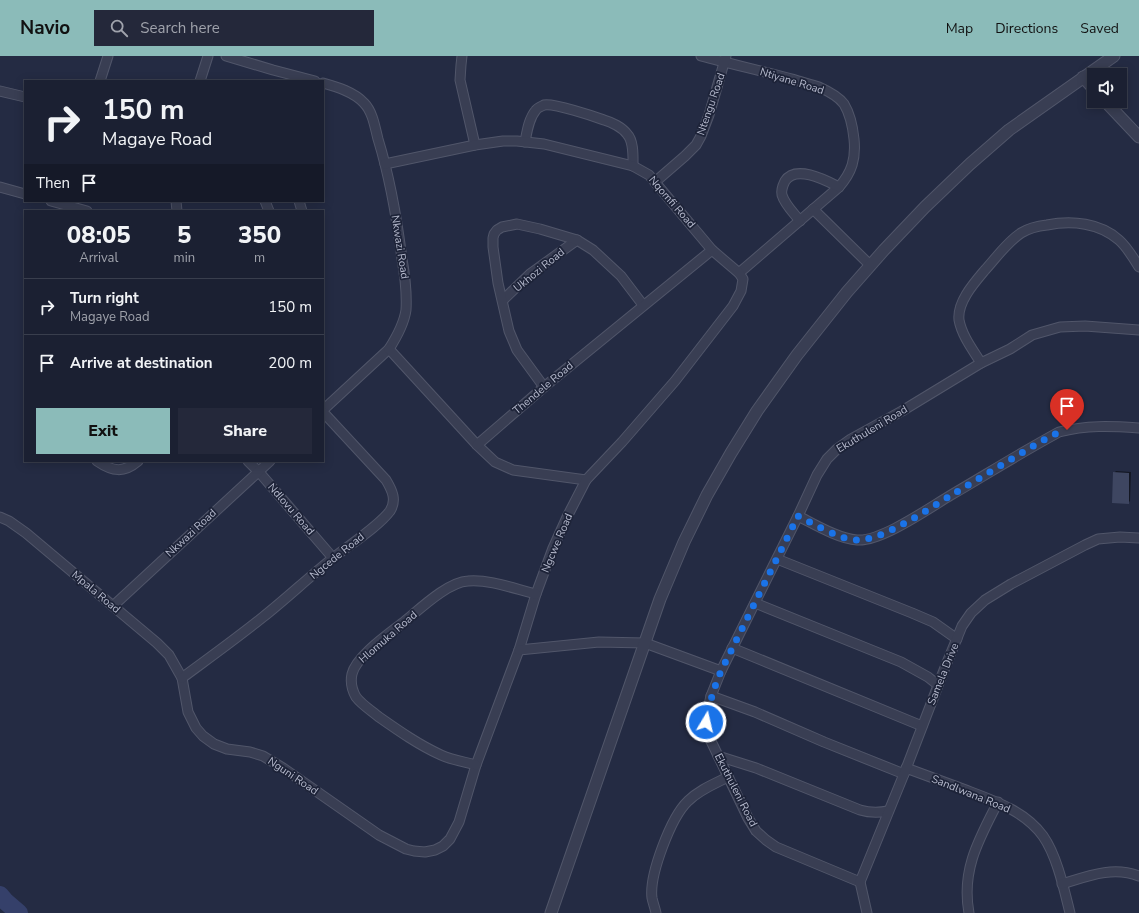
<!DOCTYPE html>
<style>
body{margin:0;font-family:"Nunito Sans",sans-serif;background:#24283a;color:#f1f3f6;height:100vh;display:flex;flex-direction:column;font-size:15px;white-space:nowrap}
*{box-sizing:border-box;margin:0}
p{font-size:13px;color:#a0a3ac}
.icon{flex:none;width:22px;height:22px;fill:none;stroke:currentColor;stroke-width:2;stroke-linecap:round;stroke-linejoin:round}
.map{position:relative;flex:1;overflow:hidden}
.drawer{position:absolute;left:24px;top:154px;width:300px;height:252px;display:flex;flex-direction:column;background:#1b2032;border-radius:0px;box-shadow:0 2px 10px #0003,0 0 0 1px #393e4d}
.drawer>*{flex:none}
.guide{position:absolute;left:24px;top:24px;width:300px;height:122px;border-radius:0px;box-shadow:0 2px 10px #0003,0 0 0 1px #393e4d;background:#1b2032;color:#f1f3f6;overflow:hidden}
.controls{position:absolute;left:1087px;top:12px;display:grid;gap:8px}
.controls a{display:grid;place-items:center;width:40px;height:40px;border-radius:0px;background:#1b2032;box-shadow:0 2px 10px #0003,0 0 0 1px #393e4d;font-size:20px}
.pin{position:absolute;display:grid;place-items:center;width:34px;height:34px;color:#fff;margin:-41px -17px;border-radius:50% 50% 50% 0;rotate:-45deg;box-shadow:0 0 4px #0007}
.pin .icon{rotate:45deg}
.me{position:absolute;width:44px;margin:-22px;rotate:9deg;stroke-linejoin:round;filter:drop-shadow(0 0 3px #0008)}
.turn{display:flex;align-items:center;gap:14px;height:84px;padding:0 12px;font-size:18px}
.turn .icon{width:52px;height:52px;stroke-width:2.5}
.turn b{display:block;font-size:28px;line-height:34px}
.then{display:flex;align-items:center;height:38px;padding:0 12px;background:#0003;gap:8px;font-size:15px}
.eta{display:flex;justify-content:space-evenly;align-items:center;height:68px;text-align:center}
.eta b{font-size:24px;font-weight:800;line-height:28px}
.cta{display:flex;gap:8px;margin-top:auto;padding:8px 12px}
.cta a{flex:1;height:46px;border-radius:0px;background:#8bbbb9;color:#111;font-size:16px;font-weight:800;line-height:46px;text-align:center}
.cta a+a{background:#24283a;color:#f1f3f6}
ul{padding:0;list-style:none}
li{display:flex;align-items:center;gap:12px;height:56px;padding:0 12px;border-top:1px solid #393e4d}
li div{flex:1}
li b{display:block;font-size:15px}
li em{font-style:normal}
header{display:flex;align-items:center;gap:24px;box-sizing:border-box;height:56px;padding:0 20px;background:#8bbbb9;color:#111}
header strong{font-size:19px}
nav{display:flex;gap:22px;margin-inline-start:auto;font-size:14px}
.search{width:280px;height:36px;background:#24283a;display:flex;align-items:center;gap:10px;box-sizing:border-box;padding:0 14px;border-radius:0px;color:#a0a3ac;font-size:15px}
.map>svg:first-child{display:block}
.shadow{fill:#0007}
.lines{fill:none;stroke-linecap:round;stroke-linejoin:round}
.river{stroke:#35406a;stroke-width:18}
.building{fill:#3e4661}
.minor-casing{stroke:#51566a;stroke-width:11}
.tertiary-casing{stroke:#51566a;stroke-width:13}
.minor{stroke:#393e53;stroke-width:9}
.tertiary{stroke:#393e53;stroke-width:11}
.route{stroke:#1a73e8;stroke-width:7;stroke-dasharray:0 12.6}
.labels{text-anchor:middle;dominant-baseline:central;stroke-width:3.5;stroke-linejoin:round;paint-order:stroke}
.street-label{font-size:11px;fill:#b6bacd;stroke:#1d2338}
</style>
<header>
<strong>Navio</strong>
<div class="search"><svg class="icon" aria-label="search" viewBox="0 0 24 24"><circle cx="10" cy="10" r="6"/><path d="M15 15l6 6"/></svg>Search here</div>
<nav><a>Map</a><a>Directions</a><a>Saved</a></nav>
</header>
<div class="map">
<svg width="1139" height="857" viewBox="0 0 1139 857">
<rect width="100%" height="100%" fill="#242b43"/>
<path class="shadow" d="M1116 415 1131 416 1130 445 1128 447 1114 417Z"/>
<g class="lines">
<path class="river" d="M0 839 5 845 19 857"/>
</g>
<path class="building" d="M1113 416 1129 417V448L1112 447Z"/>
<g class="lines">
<defs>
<g id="minor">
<path d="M226 0 273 14 315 25"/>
<path d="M462 0 461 9 460 24 475 89"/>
<path d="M701 0C731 8 762 15 792 23 801 26 810 28 819 31 828 35 838 40 844 48 850 58 853 73 854 83 856 103 852 116 839 131L739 217"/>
<path d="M100 25 108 0"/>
<path d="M200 25 208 0"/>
<path d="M323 27C337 31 354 36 364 47 373 56 375 72 378 83 390 122 397 163 402 203 405 220 407 237 406 254 404 268 396 282 389 293L323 354"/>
<path d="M0 35 25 41"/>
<path d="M525 86C527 75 529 62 536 54 537 52 542 50 544 49 554 47 593 60 604 64 611 66 622 71 627 78 634 85 633 101 633 110"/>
<path d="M655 126 685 100 696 89 701 80 709 59 726 0"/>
<path d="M0 131 25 138"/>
<path d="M51 145 87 155"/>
<path d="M176 145 177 155"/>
<path d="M265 145 269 155"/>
<path d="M299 145 302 155"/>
<path d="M813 153 870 209"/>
<path d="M800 165C794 157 785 149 782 139 781 135 783 129 785 125 796 108 827 125 839 131"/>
<path d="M503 244 530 218 577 184"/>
<path d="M389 293 477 389 495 406 513 414 586 424"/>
<path d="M981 307C973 294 962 280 959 264 957 246 974 227 985 214 996 202 1007 186 1021 177 1029 172 1038 170 1047 169 1072 164 1100 167 1119 184 1127 191 1133 201 1139 211"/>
<path d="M544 331 517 294 509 275 498 227 493 191V182L494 178 497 174 502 171 517 168 540 173 577 184 593 194 621 220 643 249"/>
<path d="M477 389 544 331 712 194"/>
<path d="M97 405C113 416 124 417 138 405"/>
<path d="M248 405 259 416 333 502"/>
<path d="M798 460C814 468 839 483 857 484 881 486 929 452 951 439 987 418 1022 396 1059 376 1087 369 1110 370 1139 372"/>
<path d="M0 461 9 465 26 477 157 587 169 599 182 622 188 656 196 672 203 680 214 688 227 693 250 696 263 700 283 712 379 779 406 793 414 795 425 796 435 794 443 790 450 783 459 766 476 709 519 594 536 538 553 492 567 461 586 424 622 386 675 325 733 250 741 235 743 223 739 217 712 194 649 119 633 110 544 88 517 85H503L475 89 385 108"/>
<path d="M777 503 912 557 933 566 957 583"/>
<path d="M755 547 901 606 928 621 938 629"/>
<path d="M113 550 270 405"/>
<path d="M732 592 922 670"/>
<path d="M519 594 599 586 645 587 721 615"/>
<path d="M182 622C209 602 237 582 263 561 287 542 309 521 333 502 349 489 378 471 390 455 397 444 392 434 386 424L323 356"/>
<path d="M711 640 755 656 824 686 904 718"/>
<path d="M718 700 756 712 860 754C870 757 878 757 888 755"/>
<path d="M476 709C465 706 452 704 441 699 419 689 399 675 379 661 372 655 362 649 356 641 352 634 350 627 352 618 356 600 390 577 405 565 421 552 448 526 468 525 489 523 515 533 536 538"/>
<path d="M906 712C925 719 944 726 963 733 992 744 1024 754 1043 780 1057 800 1064 833 1070 857"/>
<path d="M860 826 776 791 766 784 756 775 748 762 710 683 706 667 708 653 711 640 721 615 798 460 817 419 827 403 837 393 851 383 902 355 981 307 1010 293 1032 279 1060 271 1085 270 1139 274"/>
<path d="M1062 828C1088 820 1113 810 1139 820"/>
<path d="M656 857C655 852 653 847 652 842 649 819 671 761 688 745 699 734 714 728 728 721"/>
<path d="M867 857 860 826 904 718 944 614 962 570 971 557 985 544 1011 528 1085 489 1098 483 1120 481 1139 482"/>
<path d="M969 857C961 814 979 783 998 746"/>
</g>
<g id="tertiary">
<path d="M1083 21 1094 33"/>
<path d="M1105 45 1139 81"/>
<path d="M551 857 660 543 684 486 707 439 731 397 757 355 797 299 847 236 884 194 925 151 970 108 1009 74 1114 0"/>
</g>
</defs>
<use href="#minor" class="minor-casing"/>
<use href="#tertiary" class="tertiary-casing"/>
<use href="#minor" class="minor"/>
<use href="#tertiary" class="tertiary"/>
</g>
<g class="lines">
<path class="route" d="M706 666C709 648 714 632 721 615L798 460C814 468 840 484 857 484 882 485 928 453 950 440 980 422 1011 403 1042 385L1059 376 1067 374"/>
</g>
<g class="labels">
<g class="street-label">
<text transform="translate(792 25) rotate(17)">Ntiyane Road</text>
<text transform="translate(711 48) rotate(-71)">Ntengu Road</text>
<text transform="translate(672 146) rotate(49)">Nqomfi Road</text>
<text transform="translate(400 191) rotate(81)">Nkwazi Road</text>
<text transform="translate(539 214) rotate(-39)">Ukhozi Road</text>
<text transform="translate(543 332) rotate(-40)">Thendele Road</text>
<text transform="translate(872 373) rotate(-31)">Ekuthuleni Road</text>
<text transform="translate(291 453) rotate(49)">Ndlovu Road</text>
<text transform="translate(191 477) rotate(-43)">Nkwazi Road</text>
<text transform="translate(557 487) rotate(-67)">Ngcwe Road</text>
<text transform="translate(337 500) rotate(-39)">Ngcede Road</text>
<text transform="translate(96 536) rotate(40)">Mpala Road</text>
<text transform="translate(388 581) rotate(-41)">Hlomuka Road</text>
<text transform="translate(943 618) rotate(-68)">Samela Drive</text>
<text transform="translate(293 720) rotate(34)">Nguni Road</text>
<text transform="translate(736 734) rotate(63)">Ekuthuleni Road</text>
<text transform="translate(971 738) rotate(22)">Sandlwana Road</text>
</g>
</g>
</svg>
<div class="controls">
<a><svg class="icon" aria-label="sound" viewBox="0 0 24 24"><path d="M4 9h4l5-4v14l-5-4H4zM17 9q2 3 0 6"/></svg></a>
</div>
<div class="pin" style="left:1067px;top:374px;background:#d93025"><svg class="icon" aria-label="arrive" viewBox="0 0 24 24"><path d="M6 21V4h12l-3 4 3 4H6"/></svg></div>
<svg class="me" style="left:706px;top:666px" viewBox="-20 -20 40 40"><circle r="17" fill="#1a73e8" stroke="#fff" stroke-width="3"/><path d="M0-11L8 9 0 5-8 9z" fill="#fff"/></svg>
<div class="guide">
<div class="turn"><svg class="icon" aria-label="right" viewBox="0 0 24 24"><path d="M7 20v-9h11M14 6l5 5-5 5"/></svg><div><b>150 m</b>Magaye Road</div></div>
<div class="then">Then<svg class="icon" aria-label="arrive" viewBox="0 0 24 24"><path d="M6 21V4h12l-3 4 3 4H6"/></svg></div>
</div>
<section class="drawer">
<div class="eta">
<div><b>08:05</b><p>Arrival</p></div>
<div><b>5</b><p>min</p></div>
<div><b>350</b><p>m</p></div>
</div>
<ul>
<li><svg class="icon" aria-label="right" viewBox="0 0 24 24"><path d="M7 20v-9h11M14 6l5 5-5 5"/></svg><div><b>Turn right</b><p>Magaye Road</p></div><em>150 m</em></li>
<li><svg class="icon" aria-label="arrive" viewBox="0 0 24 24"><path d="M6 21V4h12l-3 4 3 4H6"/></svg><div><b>Arrive at destination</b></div><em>200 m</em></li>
</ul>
<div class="cta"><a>Exit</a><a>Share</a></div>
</section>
</div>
